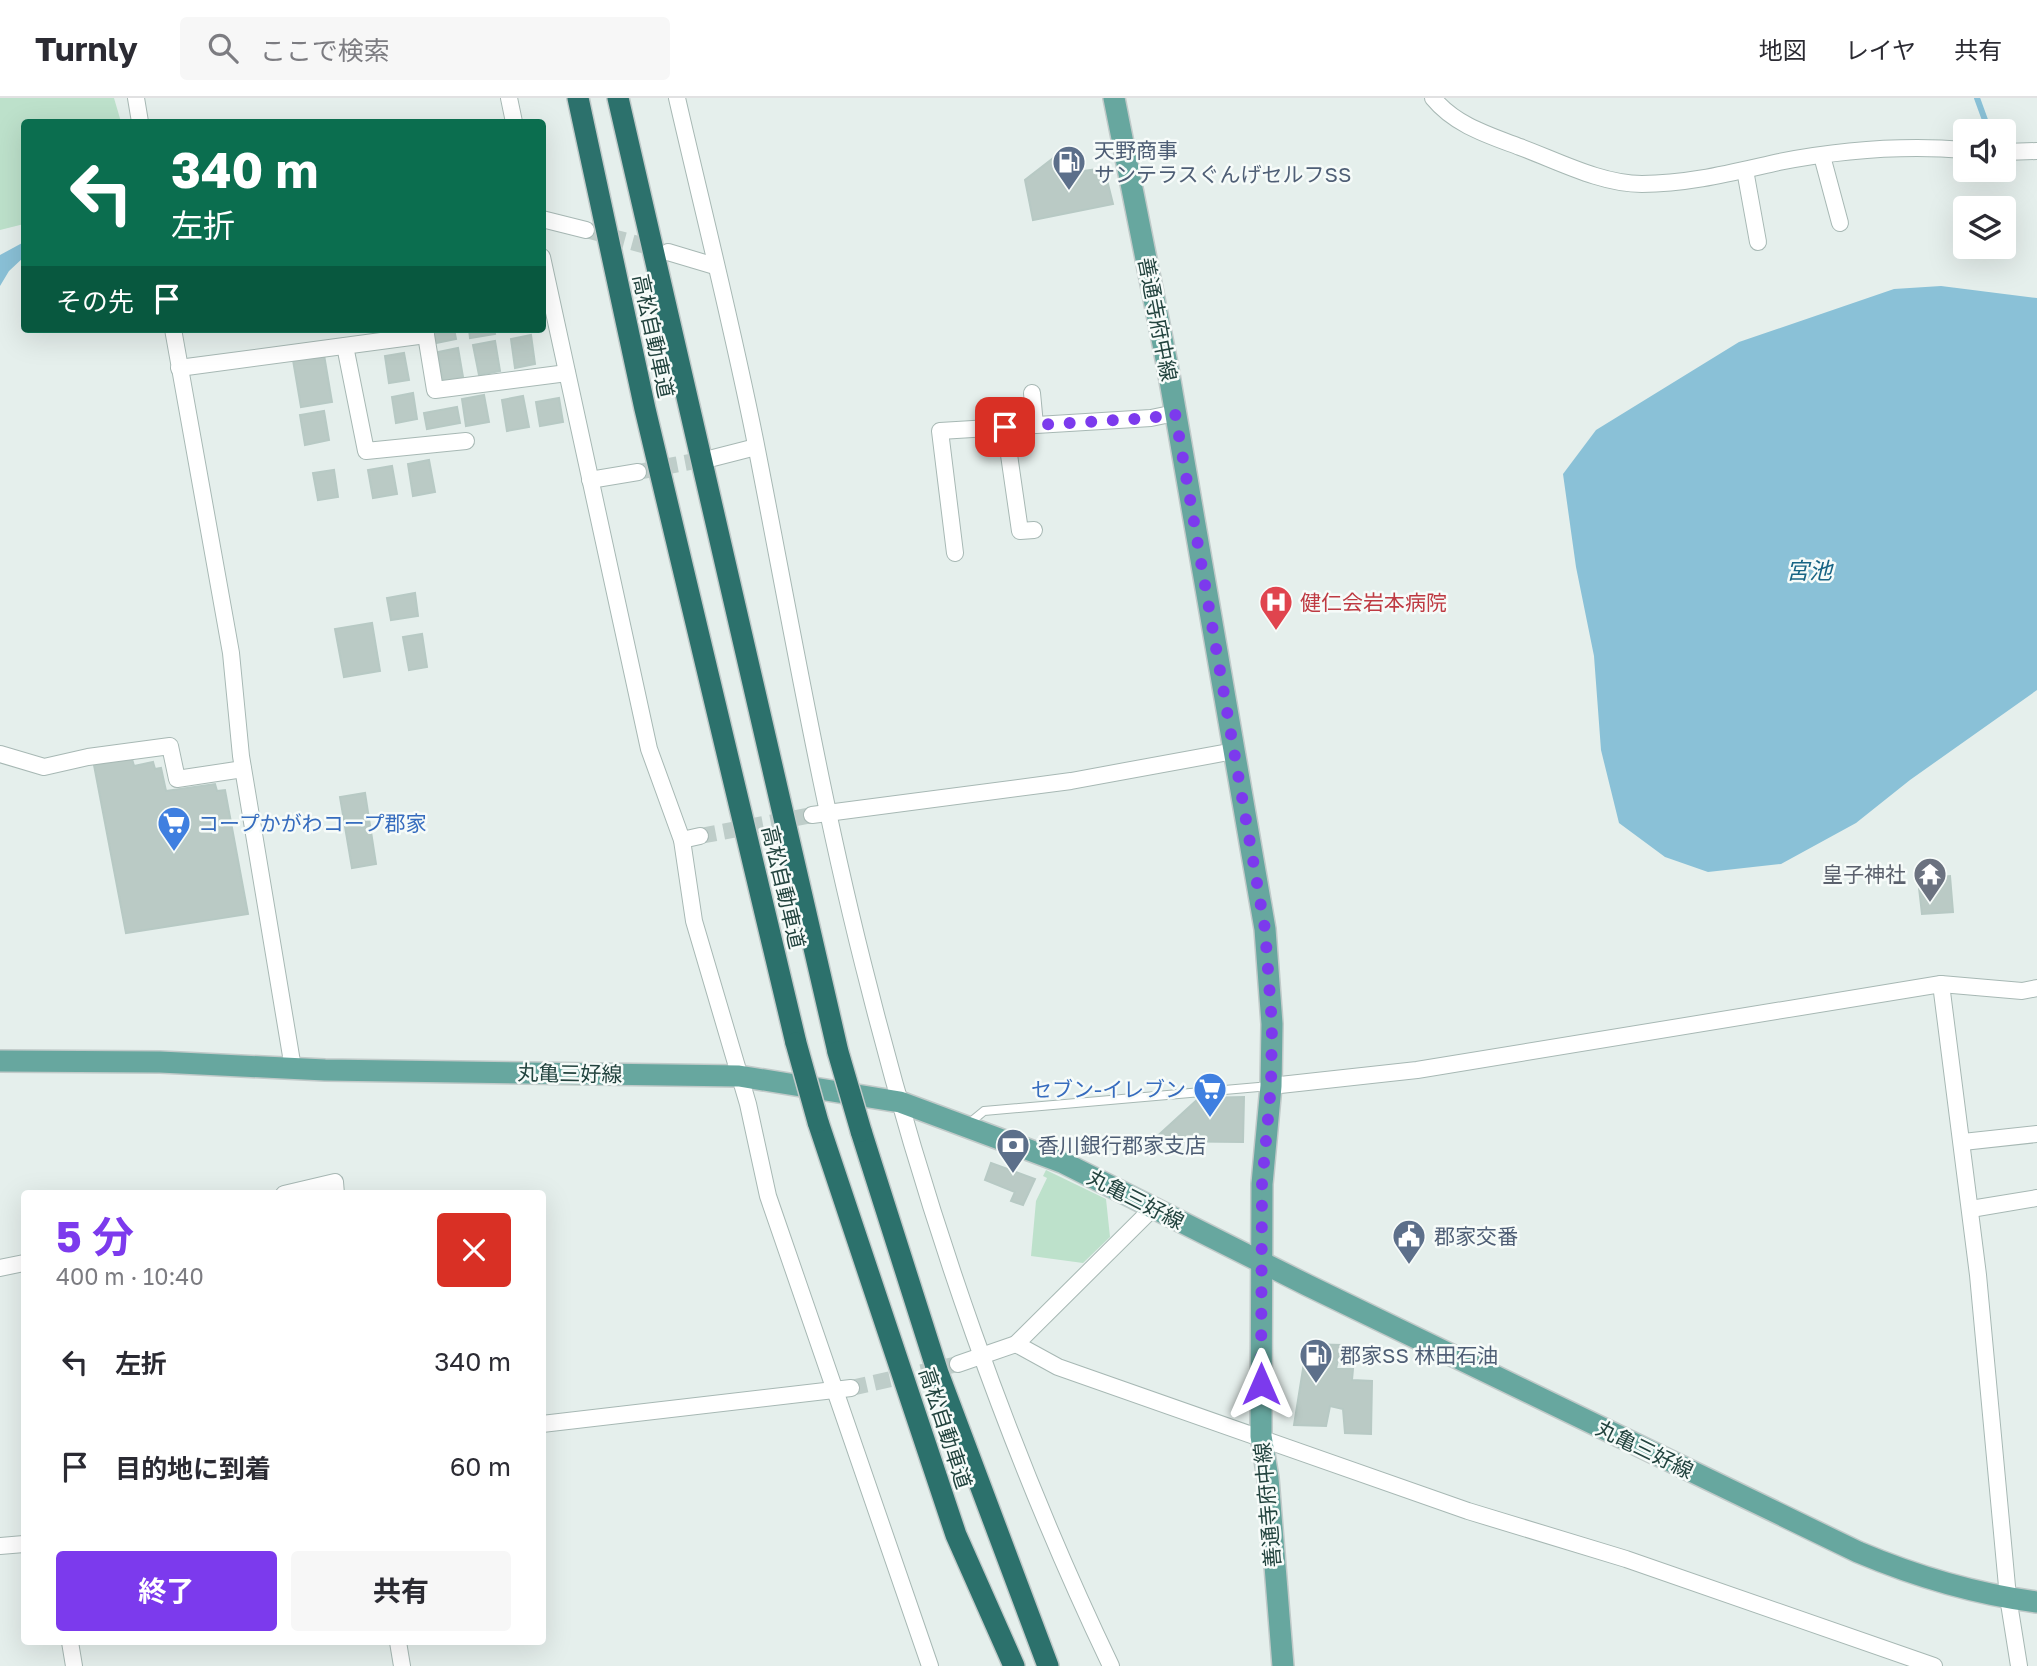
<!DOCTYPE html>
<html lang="ja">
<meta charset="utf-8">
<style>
body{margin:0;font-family:"Golos Text","Noto Sans JP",sans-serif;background:#f7f7f7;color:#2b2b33;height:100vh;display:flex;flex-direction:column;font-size:26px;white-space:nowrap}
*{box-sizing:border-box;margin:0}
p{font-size:23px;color:#7c7c81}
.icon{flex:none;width:38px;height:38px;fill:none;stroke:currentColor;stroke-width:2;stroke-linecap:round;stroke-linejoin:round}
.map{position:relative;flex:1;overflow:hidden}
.side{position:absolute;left:21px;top:1092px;width:525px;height:455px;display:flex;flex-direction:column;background:#fff;border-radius:7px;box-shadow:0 7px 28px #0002}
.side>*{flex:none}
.guide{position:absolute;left:21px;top:21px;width:525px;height:214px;border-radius:7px;box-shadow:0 7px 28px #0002;background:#0b6e4f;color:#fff;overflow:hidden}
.buttons{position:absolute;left:1953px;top:21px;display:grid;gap:14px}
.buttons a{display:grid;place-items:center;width:63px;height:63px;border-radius:7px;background:#fff;box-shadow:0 7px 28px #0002;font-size:35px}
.pin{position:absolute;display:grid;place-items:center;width:60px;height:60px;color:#fff;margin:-30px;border-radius:14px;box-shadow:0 4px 10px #0006}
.me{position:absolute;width:77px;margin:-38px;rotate:0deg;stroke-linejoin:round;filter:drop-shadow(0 0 5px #0008)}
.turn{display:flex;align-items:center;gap:24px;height:147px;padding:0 35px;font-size:32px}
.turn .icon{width:91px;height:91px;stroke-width:2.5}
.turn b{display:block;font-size:49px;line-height:60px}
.then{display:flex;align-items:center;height:66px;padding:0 35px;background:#0003;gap:14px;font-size:26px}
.round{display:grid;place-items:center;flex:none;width:74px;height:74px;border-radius:7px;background:#f7f7f7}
.summary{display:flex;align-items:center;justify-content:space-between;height:119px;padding:0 35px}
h1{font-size:42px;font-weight:700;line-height:52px;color:#7c3aed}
.button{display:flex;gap:14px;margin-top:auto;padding:14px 35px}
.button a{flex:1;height:80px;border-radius:7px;background:#7c3aed;color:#fff;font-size:28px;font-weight:700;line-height:80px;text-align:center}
.button a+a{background:#f7f7f7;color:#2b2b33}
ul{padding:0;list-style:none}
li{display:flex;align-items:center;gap:21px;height:105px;padding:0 35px}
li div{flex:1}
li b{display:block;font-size:26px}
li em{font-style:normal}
header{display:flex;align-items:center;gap:42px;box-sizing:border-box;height:98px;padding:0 35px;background:#fff;border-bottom:2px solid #e1e1e2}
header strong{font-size:33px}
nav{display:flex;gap:38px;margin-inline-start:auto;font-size:24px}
.search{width:490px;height:63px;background:#f7f7f7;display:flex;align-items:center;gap:18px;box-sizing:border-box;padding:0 24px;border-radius:7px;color:#7c7c81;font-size:26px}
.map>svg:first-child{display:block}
.green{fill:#bde1cb}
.water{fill:#8ac1d7}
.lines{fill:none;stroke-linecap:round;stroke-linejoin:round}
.stream{stroke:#8ac1d7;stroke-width:6}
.building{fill:#bacac5;stroke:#b7c9c4;stroke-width:2}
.street-tunnel{stroke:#becdc9;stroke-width:16;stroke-dasharray:16 8;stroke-linecap:butt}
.lane-casing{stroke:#a7b8b4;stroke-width:10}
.street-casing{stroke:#a7b8b4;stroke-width:18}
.primary-casing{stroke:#c1cac9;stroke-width:24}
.highway-casing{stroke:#c1cac9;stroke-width:24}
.lane{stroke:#fff;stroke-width:8}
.street{stroke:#fff;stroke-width:16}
.primary{stroke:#67a79f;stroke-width:21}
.highway{stroke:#2c716c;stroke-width:21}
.highway-bridge-casing{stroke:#c1cac9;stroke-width:24;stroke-linecap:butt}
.highway-bridge{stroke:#2c716c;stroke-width:21}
.route{stroke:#7c3aed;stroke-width:12;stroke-dasharray:0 21.6}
.labels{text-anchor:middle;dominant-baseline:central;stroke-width:5;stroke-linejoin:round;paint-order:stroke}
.service-label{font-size:21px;fill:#4e5e75;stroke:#f6fbf9;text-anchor:start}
.street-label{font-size:21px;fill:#22433e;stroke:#f6fbf9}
.health-label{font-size:21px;fill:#be3a42;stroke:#f6fbf9;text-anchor:start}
.shop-label{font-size:21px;fill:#366cbe;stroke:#f6fbf9;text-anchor:start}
.worship-label{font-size:21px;fill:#5b616d;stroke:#f6fbf9;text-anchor:end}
.water-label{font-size:23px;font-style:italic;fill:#176484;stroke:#f6fbf9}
</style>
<header>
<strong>Turnly</strong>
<div class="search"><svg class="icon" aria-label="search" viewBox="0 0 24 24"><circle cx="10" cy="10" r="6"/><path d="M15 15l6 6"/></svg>ここで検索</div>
<nav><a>地図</a><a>レイヤ</a><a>共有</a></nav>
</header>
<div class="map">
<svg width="2037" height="1568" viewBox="0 0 2037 1568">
<rect width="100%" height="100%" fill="#e5efec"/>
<g class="green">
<path d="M0 0H114L121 24H24V126L0 132Z"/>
<path d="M1046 1072 1106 1101 1110 1139 1083 1165 1031 1158 1036 1103 1047 1080 1043 1078Z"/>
</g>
<g class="water">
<path d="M24 144V159L9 173 0 188V157Z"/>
<path d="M1941 188 2037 200V592L1910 682 1856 725 1781 766 1708 774 1665 759 1619 725 1601 652 1594 558 1576 469 1563 376 1596 332 1739 244 1894 191Z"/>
</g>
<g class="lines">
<path class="stream" d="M1977 0 1989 33"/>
</g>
<g class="building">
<path d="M1056 58 1062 76 1104 70 1113 106 1033 122 1025 82Z"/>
<path d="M433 231H454L456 241 436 245Z"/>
<path d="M469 231H494L495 236 470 240Z"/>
<path d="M531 237 535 266 515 270 511 241Z"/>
<path d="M495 243 500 273 479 277 473 247Z"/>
<path d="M458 250 463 279 443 283 438 254Z"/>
<path d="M404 255 409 282 389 285 385 258Z"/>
<path d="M324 257 332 304 301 309 293 262Z"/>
<path d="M413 295 417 321 396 325 392 299Z"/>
<path d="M484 297 489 324 466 328 462 301Z"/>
<path d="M523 298 529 329 507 333 502 302Z"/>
<path d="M559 300 563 324 540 328 536 304Z"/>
<path d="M457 309 460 325 427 331 424 315Z"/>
<path d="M324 313 329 342 305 347 300 317Z"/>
<path d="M429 362 435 394 413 398 408 366Z"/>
<path d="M392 368 397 396 373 400 368 372Z"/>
<path d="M334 372 338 399 318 402 313 375Z"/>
<path d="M415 495 418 518 391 522 387 500Z"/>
<path d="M372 525 380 573 344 579 335 531Z"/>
<path d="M422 536 427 569 409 572 403 539Z"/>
<path d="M132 661 134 668 153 664 155 671 161 670 166 693 215 686 217 693 225 692 248 816 126 835 94 667Z"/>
<path d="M365 695 376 766 352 770 340 699Z"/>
<path d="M1950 778 1953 814 1922 816 1918 781Z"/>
<path d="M1244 999 1243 1044 1152 1043 1199 1000Z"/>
<path d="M991 1065 1035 1081 1023 1107 1011 1103 1015 1094 985 1082Z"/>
<path d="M1307 1246 1341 1247 1336 1271H1353L1352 1282 1372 1283 1371 1336 1345 1335 1343 1311 1330 1308 1326 1328 1294 1327Z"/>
</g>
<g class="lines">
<g class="street-tunnel">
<path d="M586 132 661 152"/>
<path d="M638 374 711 360"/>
<path d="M700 738 812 717"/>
<path d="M851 1290 958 1266"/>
</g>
<defs>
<path id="lane" d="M967 1027 984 1013 1270 988"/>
<g id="street">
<path d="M136 0 140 24"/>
<path d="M509 0 514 24"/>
<path d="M677 0C704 117 734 234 757 352 792 531 823 712 869 889 927 1119 1009 1355 1111 1568"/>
<path d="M1433 0C1455 27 1488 37 1520 49 1558 63 1601 86 1642 86 1689 86 1734 74 1779 64 1841 52 1903 47 1965 52"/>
<path d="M2004 54 2037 53"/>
<path d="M1822 58 1840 125"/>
<path d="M1745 72 1758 144"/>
<path d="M542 121 586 132"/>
<path d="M668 154 715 168"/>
<path d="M542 159 649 651 682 742 694 823 748 1006 768 1098 930 1568"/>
<path d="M173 231 231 555 241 658 293 970"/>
<path d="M425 231 435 292 567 275"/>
<path d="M345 248 366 353 466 343"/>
<path d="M179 270 426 237"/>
<path d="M1032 295 1035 327"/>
<path d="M1005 329 1020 433 1034 432"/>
<path d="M713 360 756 349"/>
<path d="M590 382 638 374"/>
<path d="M955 455 940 333 1151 320 1175 315"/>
<path d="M0 656 44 669 88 659 170 648 177 681 243 671"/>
<path d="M812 717 1071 683 1234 653"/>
<path d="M682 742 700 738"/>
<path d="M1941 886 1978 1177 2008 1499 2019 1568"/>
<path d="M1271 988 1417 972 1941 886 2022 893 2037 890"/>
<path d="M1963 1044 2037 1036"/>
<path d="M284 1096 335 1084 336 1096"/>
<path d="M1971 1111 2037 1100"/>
<path d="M0 1170 24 1165"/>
<path d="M1016 1246 1058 1269 1468 1413 1626 1461 1934 1568"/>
<path d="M958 1266 1016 1246 1153 1110"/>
<path d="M542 1326 851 1290"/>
<path d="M0 1448 24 1446"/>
<path d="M70 1544 74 1568"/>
<path d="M398 1544 402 1568"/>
</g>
<g id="primary">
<path d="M1114 0 1168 271 1265 831 1272 926 1271 988 1262 1086 1261 1338 1268 1380 1283 1568"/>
<path d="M0 963 160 964 325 972 739 978 900 1004 1064 1065 1307 1187 1858 1454C1915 1478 1975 1496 2037 1504"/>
</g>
<g id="highway">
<path d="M578 0 645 311 796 945"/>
<path d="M618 0 838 954"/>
<path d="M818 1024 956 1437 1014 1568"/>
<path d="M861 1033 938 1275 1048 1568"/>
</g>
</defs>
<use href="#lane" class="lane-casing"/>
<use href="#street" class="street-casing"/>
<use href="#primary" class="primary-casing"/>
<use href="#highway" class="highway-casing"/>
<use href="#lane" class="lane"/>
<use href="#street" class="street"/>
<use href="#primary" class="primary"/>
<use href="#highway" class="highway"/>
<defs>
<g id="highway-bridge">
<path d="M796 945 818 1024"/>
<path d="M838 954 861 1033"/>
</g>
</defs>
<use href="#highway-bridge" class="highway-bridge-casing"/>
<use href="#highway-bridge" class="highway-bridge"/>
</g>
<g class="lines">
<path class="route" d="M1005 329 1151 320 1175 315 1265 831 1272 926 1271 988 1262 1086 1261 1286"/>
</g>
<defs>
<symbol id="fuel-pin" viewBox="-11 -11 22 30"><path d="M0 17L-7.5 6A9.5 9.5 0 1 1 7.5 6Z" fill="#5c6f8a" stroke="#f6fbf9"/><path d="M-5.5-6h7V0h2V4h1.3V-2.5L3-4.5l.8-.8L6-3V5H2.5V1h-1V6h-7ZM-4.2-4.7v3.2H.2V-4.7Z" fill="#fff"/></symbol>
<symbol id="hospital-pin" viewBox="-11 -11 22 30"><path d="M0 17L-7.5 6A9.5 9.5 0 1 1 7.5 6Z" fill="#e0444e" stroke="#f6fbf9"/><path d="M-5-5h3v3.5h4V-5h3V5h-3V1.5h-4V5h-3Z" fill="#fff"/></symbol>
<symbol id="supermarket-pin" viewBox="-11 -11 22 30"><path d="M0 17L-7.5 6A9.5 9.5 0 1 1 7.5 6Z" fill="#3f7fe0" stroke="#f6fbf9"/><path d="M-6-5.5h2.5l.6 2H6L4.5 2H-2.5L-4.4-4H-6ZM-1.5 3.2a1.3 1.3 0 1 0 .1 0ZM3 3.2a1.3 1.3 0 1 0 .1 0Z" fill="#fff"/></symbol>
<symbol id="temple-pin" viewBox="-11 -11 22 30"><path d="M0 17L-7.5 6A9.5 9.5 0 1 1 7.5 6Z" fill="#6b7280" stroke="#f6fbf9"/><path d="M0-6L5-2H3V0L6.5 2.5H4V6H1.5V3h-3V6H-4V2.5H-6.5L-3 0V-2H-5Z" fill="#fff"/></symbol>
<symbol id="bank-pin" viewBox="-11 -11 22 30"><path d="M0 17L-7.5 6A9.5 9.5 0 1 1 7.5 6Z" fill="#5c6f8a" stroke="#f6fbf9"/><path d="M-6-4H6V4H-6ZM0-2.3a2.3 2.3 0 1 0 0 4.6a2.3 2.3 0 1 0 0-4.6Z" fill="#fff"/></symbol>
<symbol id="civic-pin" viewBox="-11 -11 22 30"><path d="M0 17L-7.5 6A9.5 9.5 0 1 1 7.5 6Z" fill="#5c6f8a" stroke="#f6fbf9"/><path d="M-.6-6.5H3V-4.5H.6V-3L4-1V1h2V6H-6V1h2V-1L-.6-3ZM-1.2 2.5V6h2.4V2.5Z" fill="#fff"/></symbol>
</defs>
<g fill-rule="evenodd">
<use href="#fuel-pin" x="1050" y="45" width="38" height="52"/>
<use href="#hospital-pin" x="1257" y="485" width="38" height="52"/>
<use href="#supermarket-pin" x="155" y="706" width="38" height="52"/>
<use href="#temple-pin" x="1911" y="757" width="38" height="52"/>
<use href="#supermarket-pin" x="1191" y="972" width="38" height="52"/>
<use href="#bank-pin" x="994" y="1028" width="38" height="52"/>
<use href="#civic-pin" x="1390" y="1119" width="38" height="52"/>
<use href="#fuel-pin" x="1297" y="1238" width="38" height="52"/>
</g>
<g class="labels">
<g class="service-label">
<text x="1094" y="52">天野商事<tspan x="1094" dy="24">サンテラスぐんげセルフSS</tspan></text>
<text x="1038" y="1047">香川銀行郡家支店</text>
<text x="1434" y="1138">郡家交番</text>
<text x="1340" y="1257">郡家SS 林田石油</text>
</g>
<g class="street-label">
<text transform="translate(1158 221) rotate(79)">善通寺府中線</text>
<text transform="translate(654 238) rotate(78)">高松自動車道</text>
<text transform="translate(784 789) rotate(77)">高松自動車道</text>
<text transform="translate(570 975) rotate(1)">丸亀三好線</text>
<text transform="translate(1136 1101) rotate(27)">丸亀三好線</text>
<text transform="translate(946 1330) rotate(72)">高松自動車道</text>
<text transform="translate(1645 1351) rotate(26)">丸亀三好線</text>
<text transform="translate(1267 1407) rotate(-95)">善通寺府中線</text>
</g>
<g class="health-label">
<text x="1300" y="504">健仁会岩本病院</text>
</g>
<g class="shop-label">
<text x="198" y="725">コープかがわコープ郡家</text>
<text x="1186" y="991" text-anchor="end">セブン-イレブン</text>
</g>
<g class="worship-label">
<text x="1906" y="776">皇子神社</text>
</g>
<g class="water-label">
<text x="1809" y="472">宮池</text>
</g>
</g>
</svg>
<div class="buttons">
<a><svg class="icon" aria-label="sound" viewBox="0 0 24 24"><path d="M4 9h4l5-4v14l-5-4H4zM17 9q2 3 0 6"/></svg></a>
<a><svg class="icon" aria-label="layers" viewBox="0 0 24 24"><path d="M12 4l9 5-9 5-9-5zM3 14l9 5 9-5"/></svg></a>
</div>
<div class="pin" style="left:1005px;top:329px;background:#d93025"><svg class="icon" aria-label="arrive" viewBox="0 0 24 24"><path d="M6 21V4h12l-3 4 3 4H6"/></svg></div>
<svg class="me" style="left:1261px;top:1286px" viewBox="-20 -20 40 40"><path d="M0-17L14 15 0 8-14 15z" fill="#7c3aed" stroke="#fff" stroke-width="4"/></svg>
<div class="guide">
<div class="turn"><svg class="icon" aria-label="left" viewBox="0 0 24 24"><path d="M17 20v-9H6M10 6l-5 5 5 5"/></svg><div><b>340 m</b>左折</div></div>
<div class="then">その先<svg class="icon" aria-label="arrive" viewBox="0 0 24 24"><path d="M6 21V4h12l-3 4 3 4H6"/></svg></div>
</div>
<section class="side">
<div class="summary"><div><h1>5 分</h1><p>400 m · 10:40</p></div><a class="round" style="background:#d93025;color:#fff"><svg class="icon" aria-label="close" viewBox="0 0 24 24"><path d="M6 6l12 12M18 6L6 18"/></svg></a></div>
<ul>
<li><svg class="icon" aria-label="left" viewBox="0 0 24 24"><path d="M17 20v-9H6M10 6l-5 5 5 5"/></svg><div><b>左折</b></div><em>340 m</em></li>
<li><svg class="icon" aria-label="arrive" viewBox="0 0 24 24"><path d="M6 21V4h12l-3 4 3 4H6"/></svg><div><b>目的地に到着</b></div><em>60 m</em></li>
</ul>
<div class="button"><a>終了</a><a>共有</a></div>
</section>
</div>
